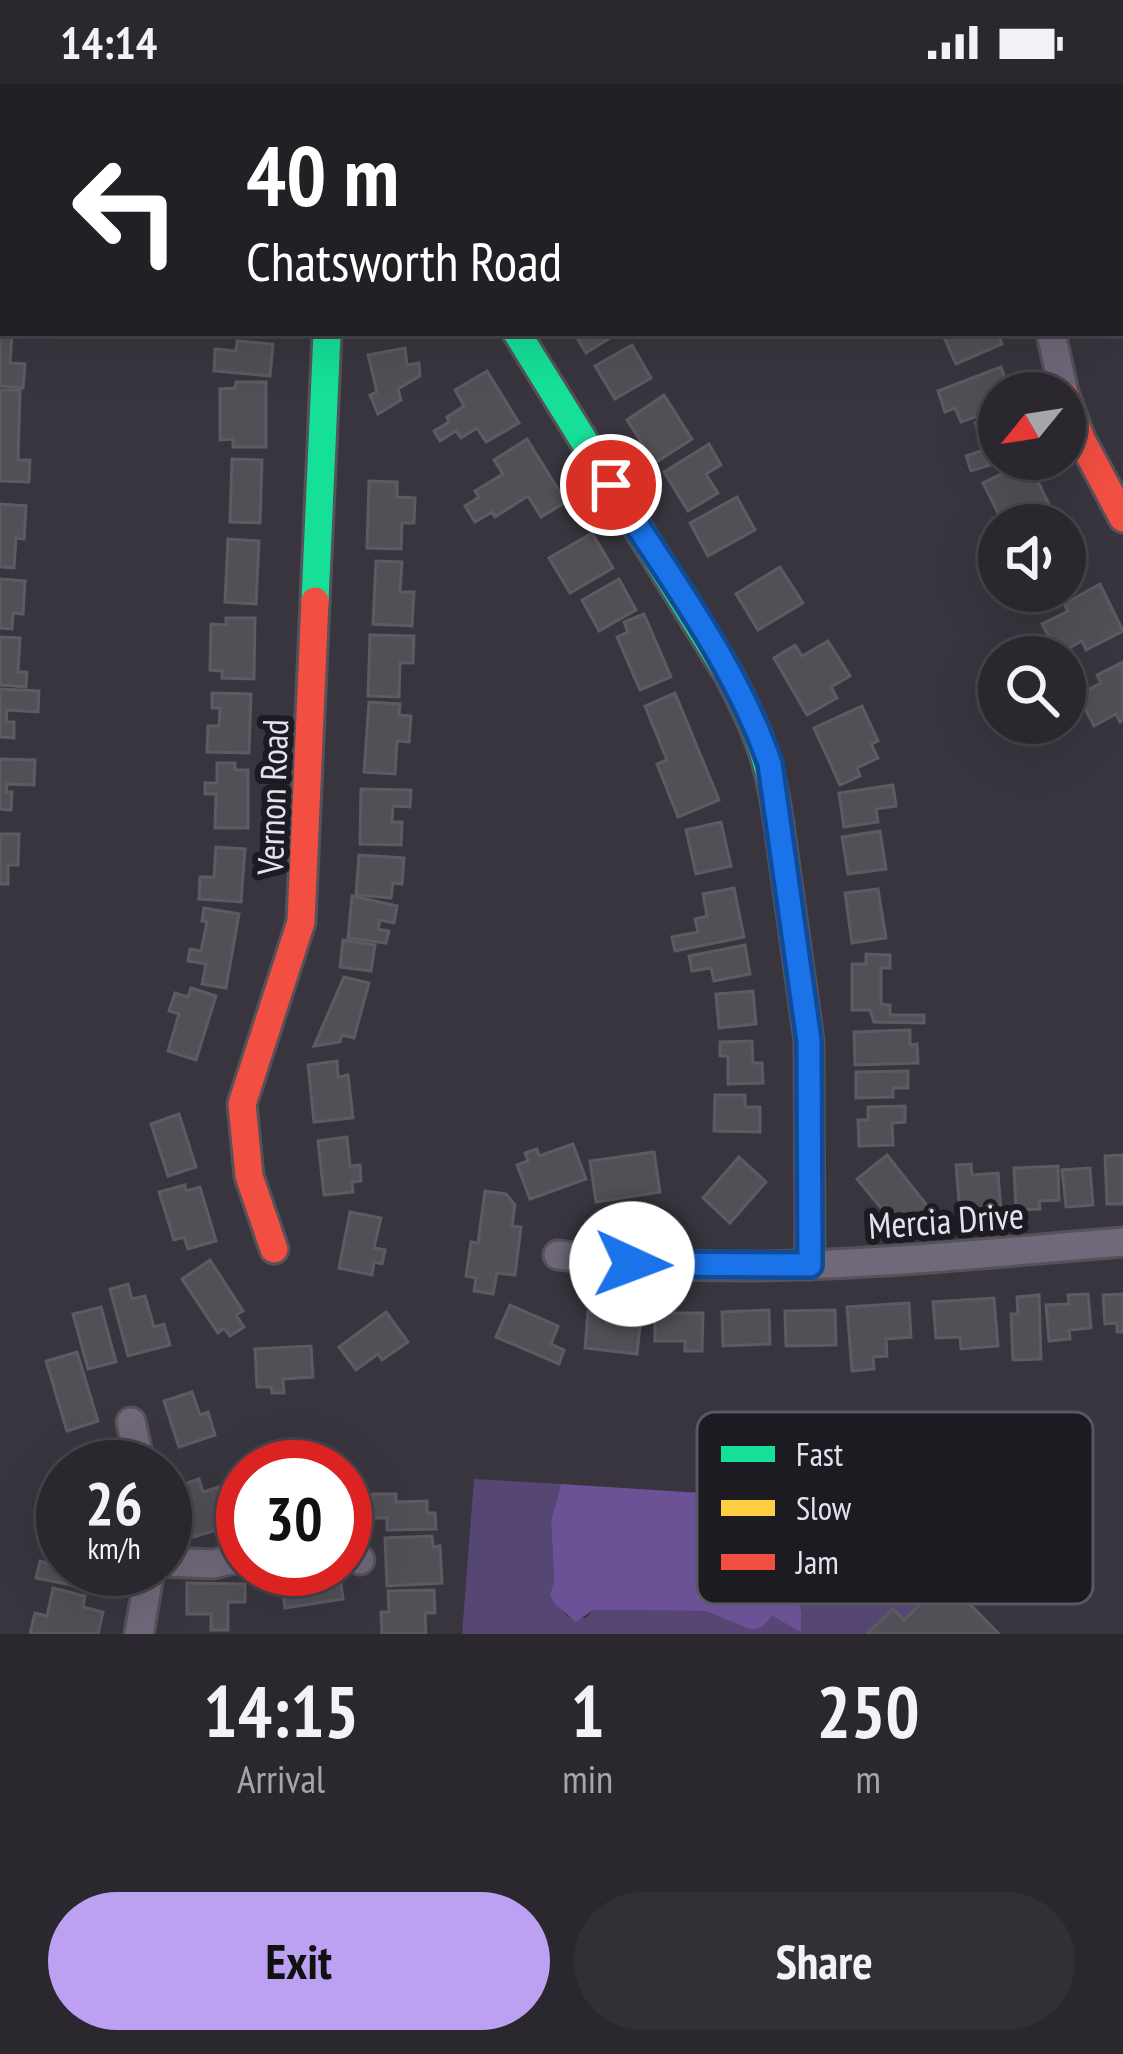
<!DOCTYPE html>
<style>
body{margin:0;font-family:"PT Sans Narrow",sans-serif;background:#323036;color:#f1f3f6;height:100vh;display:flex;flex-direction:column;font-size:45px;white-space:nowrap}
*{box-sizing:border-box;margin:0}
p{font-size:39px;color:#a5a6aa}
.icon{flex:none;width:66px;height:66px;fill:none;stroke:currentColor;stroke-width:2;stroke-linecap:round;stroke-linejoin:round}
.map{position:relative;height:1550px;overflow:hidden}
.sheet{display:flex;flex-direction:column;background:#2a282e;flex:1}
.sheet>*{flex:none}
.banner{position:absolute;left:0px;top:0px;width:1125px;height:252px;box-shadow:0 12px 48px #0002,0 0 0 3px #46444a;background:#202124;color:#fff;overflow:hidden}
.needle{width:78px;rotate:240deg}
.controls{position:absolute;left:978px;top:288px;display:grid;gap:24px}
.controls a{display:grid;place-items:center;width:108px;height:108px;border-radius:50%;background:#2a282e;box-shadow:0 12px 48px #0002,0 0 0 3px #46444a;font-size:60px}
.speed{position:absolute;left:36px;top:1356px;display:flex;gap:24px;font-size:60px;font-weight:700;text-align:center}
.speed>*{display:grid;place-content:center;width:156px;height:156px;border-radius:50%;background:#2a282e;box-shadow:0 12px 48px #0002,0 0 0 3px #46444a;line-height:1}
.speed small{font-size:30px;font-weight:400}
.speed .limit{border:18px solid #d22;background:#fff;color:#111}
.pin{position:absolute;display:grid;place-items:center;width:102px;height:102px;color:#fff;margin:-51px;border:6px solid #fff;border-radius:50%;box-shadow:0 3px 12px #0007}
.me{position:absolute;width:132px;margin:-66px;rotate:92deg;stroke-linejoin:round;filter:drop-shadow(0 0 9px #0008)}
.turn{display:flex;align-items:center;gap:42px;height:252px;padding:0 48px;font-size:54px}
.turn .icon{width:156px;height:156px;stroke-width:2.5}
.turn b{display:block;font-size:84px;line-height:102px}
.eta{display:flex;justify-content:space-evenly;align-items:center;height:204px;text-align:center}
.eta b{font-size:72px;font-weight:700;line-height:84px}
.cta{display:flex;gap:24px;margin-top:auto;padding:24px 48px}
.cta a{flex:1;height:138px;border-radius:72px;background:#bca0f2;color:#111;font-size:48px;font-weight:700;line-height:138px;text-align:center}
.cta a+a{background:#323036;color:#f1f3f6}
.status{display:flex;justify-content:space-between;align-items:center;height:84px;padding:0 60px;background:#2a282e;direction:ltr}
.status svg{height:33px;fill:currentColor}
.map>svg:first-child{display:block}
.green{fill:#564673}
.forest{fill:#6b5296}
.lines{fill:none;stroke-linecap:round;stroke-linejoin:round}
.stream{stroke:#2e0a50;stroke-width:8}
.building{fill:#525057;stroke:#5d5a62;stroke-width:3}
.street-casing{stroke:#555259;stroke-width:33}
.fast-casing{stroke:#555259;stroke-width:33}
.slow-casing{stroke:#555259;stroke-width:33}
.jam-casing{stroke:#555259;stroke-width:33}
.street{stroke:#6f697a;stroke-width:27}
.fast{stroke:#16e098;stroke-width:27}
.slow{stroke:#ffcf43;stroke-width:27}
.jam{stroke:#f24e42;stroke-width:27}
.rail{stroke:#74707c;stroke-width:8;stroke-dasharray:15 15;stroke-linecap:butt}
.route-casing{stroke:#114b97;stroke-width:30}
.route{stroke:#1a73e8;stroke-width:21}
.labels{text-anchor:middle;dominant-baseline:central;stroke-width:12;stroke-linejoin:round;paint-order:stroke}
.street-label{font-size:36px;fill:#e6e2ed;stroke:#1d1b22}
.key{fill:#1d1b22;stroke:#59575f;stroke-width:3}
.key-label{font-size:33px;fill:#e6e2ed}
</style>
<div class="status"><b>14:14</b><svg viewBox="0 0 49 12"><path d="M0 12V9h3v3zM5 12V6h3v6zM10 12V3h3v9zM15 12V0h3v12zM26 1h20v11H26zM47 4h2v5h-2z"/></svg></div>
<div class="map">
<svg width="1123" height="1550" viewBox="0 0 1123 1550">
<rect width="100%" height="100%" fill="#38353e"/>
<path class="green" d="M474 1395 561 1400 551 1437 554 1496 550 1511 568 1533 586 1534 593 1526 706 1527 751 1546 772 1532 801 1547V1526L791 1503 936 1505 904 1536 892 1525 867 1550H462Z"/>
<path class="forest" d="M561 1400 797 1415 782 1503H791L801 1526V1548L772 1532 762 1543 751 1546 706 1527 593 1526 576 1538 555 1520 550 1511 554 1496 551 1437Z"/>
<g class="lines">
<g class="stream">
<path d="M979 0 983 3"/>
<path d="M1122 103H1123"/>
</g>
</g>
<g class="building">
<path d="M0 239 3 249H12L10 279 25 280 23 304 0 302Z"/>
<path d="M574 249H618L586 269Z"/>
<path d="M942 249H998L1002 260 956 280Z"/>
<path d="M237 257 273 260 270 292 214 287 215 265 236 267Z"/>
<path d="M632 261 651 294 615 315 595 282Z"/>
<path d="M405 264 407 281 419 279 420 292 398 305 401 316 378 330 370 311 377 308 368 271Z"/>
<path d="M1001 283 1010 309H999V324L961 338 955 324 945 328 938 307Z"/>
<path d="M487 287 519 339 486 358 477 344 461 354 456 347 440 357 434 347 449 338 447 333 464 322 455 306Z"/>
<path d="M236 298H266V363H233V355L220 356V305L235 304Z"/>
<path d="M0 306H20L18 376H30L29 398 0 397Z"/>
<path d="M664 311 692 355 655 379 627 336Z"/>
<path d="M999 331V375H1009L971 387 966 372 984 366 975 339Z"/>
<path d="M527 355 566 418 541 433 528 412 495 433 492 428 475 438 465 422 479 413 475 407 503 390 494 376Z"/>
<path d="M709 360 721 381 706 390 718 409 688 427 664 388Z"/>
<path d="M232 375 262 376 260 439 230 438Z"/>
<path d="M1028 377 1049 420 1004 441 983 399Z"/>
<path d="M369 397 397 398V413L415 414 414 439H402L401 465 367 464Z"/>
<path d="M737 413 755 446 708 472 690 439Z"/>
<path d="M0 420 26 422 24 455 16 454 14 484 0 483Z"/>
<path d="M592 449 613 484 570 509 549 474Z"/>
<path d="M228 455 259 457 256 520 225 518Z"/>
<path d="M376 477 402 478 400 508H414L412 542 373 540Z"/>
<path d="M780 483 803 519 758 546 736 510Z"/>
<path d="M0 495 25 497 23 530 13 529 12 545 0 544Z"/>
<path d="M619 495 636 526 599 547 582 516Z"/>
<path d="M1100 500 1123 547 1086 566 1082 557 1058 570 1042 540 1068 527 1064 520Z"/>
<path d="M644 530 671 593 640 606 617 553 628 548 624 538Z"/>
<path d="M226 534H255L254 595 222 594V587L210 586 211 540 226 541Z"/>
<path d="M370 551 414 552 413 579H400L399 613 368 612Z"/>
<path d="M0 553 20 554 18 588H27L26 603 0 601Z"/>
<path d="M828 557 850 592 831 603 837 614 807 631 774 574 795 561 802 572Z"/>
<path d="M1123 578V636L1120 638 1116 630 1094 642 1078 611 1101 599 1097 591Z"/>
<path d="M0 605 39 607 38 628 7 626 6 638H14V654L0 653Z"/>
<path d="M212 609 251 610 249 669 207 668 208 642H219L220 624H212Z"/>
<path d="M675 609 719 716 678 733 657 680 667 676 645 622Z"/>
<path d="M369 618 400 620 399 631 411 632 409 658 397 657 395 690 364 688Z"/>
<path d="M862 622 878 657 871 660 878 674 857 684 860 692 840 701 814 644Z"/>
<path d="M0 675 35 676 34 701 7 700 6 708H12L11 726 0 725Z"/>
<path d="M217 679H235V686H248V744H215L216 710H205V699H217Z"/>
<path d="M893 701 896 722 876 725 878 738 844 743 839 709Z"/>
<path d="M361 705 411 706 410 723 393 722 392 738H402L401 761 360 760Z"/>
<path d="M721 738 731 782 696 790 686 746Z"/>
<path d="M880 747 886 785 848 790 842 753Z"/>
<path d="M0 750H19L18 781H8V800H0Z"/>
<path d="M216 763 245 765 241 818 199 815 200 793H214Z"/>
<path d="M359 771 404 774 402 800 393 799 391 814 356 811Z"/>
<path d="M734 804 744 853 675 867 672 853 698 848 695 835 707 832 703 810Z"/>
<path d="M878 805 886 854 852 859 845 809Z"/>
<path d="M352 812 397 822 394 839 380 836 378 845 389 847 386 859 348 854Z"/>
<path d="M204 824 239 830 226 904 202 900 206 880 188 877 190 865 201 867 207 838 202 837Z"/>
<path d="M343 856 375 861 371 887 340 883Z"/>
<path d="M745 861 750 890 714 897 711 884 692 887 689 872Z"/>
<path d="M866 870 890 871V884H881V920L890 921V931H924V939L874 938 870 926H852V880H866Z"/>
<path d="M344 893 369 899 354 954 342 951 340 958 314 962Z"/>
<path d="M191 904 216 912 196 976 168 967 179 930 169 927 175 909 188 913Z"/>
<path d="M753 907 756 940 719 944 716 910Z"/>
<path d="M910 946V961L917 960 918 979 855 981 854 948Z"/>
<path d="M752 957 753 979H762L763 999 728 1000V972H720V958Z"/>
<path d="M337 977 338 993 348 991 353 1034 314 1038 308 981Z"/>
<path d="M908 987V1004H893V1013L856 1014V988Z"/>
<path d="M715 1011H745V1023H760V1048L714 1047Z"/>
<path d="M905 1022V1038L892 1039 893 1061 859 1062 858 1036H868V1023Z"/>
<path d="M179 1030 196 1083 168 1092 151 1040Z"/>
<path d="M347 1053 350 1082 360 1081 361 1097 352 1098 353 1108 324 1111 318 1057Z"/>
<path d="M573 1060 586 1095 530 1115 517 1081 528 1077 525 1069 537 1065 539 1072Z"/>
<path d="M654 1068 660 1108 596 1118 590 1077Z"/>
<path d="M887 1071 933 1129 915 1143 908 1139 899 1146 857 1095Z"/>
<path d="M1123 1071V1120H1107L1105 1072Z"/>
<path d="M739 1073 766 1098 730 1139 703 1114Z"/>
<path d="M971 1080 972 1091 998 1089 1001 1127 960 1130 956 1081Z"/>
<path d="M1058 1082 1059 1116 1039 1117 1040 1125 1016 1126 1014 1084Z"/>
<path d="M1090 1084 1093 1121 1066 1123 1062 1086Z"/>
<path d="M185 1101 186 1107 200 1103 216 1157 188 1165 184 1153 174 1156 159 1108Z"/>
<path d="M485 1107 506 1110 515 1121 512 1142 521 1143 515 1191 497 1189 493 1210 474 1207 476 1194 466 1192 471 1158 478 1159Z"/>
<path d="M350 1128 381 1134 374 1164 385 1166 382 1180 374 1178 372 1191 339 1184Z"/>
<path d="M210 1176 243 1227 236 1231 244 1243 230 1252 224 1244 218 1249 182 1195Z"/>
<path d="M128 1200 132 1215 145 1212 154 1243 164 1240 170 1261 128 1272 110 1205Z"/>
<path d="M1088 1210 1091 1244 1069 1246 1070 1255 1049 1257 1046 1221 1069 1220 1068 1211Z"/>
<path d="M1123 1210V1248H1117V1239L1105 1240 1103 1211Z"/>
<path d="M1039 1211 1041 1275 1013 1276 1011 1230H1018L1017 1213Z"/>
<path d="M994 1214 998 1262 961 1265 960 1253 936 1254 933 1218Z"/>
<path d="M909 1219 911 1253 886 1255 887 1272 873 1273 874 1285 852 1287 847 1223Z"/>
<path d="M510 1221 558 1242 551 1260 564 1266 559 1280 496 1253Z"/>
<path d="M101 1223 116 1278 88 1285 73 1230Z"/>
<path d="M769 1226 770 1260 723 1262 722 1228Z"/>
<path d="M835 1226 836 1261 786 1262 785 1227Z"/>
<path d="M386 1228 408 1258 382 1276 378 1270 356 1286 339 1263Z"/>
<path d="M588 1228 641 1233 637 1270 585 1264Z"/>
<path d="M655 1229H703L702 1267H685V1257H655Z"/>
<path d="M311 1262 313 1293 283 1295 284 1309H272L271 1303H257L255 1265Z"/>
<path d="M77 1268 98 1337 67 1347 46 1277Z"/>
<path d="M192 1308 200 1331 208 1328 215 1351 179 1363 164 1317Z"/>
<path d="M199 1395 203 1408 238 1397 243 1438 194 1453 178 1402Z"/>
<path d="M61 1404H63V1447L44 1443 47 1427 56 1429Z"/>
<path d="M372 1410H396V1418L427 1417V1429H435L436 1445 387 1446V1434H372Z"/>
<path d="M53 1451 63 1453V1485H106L101 1507 36 1494 40 1477 47 1479Z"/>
<path d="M432 1452 433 1463 440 1462 442 1499 387 1502 385 1454Z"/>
<path d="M304 1485H339L343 1515 285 1524 280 1489Z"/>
<path d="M187 1499 245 1500V1518H228V1546H211V1530H187Z"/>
<path d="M53 1504 85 1512 83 1523 103 1528 98 1550H30L35 1529 47 1532Z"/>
<path d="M936 1505 946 1516 956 1506 999 1550H867L893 1525 904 1536Z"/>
<path d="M434 1506 435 1529H425L426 1550H382L381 1528H389L388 1507Z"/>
</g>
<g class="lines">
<defs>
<g id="street">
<path d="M858 0 862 3"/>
<path d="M0 38H3"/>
<path d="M1122 190 1123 191"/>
<path d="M1051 249 1064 309"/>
<path d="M558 1171C746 1196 936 1173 1123 1158"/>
<path d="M131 1338 141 1383"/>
<path d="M345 1463 360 1476"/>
<path d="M165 1478 213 1480 243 1473"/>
<path d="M139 1550 150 1485"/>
</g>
<g id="fast">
<path d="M517 249 729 591C759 648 770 677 779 741"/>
<path d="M315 517 327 249"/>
</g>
<path id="slow" d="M779 741 809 957 810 1181"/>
<g id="jam">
<path d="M1065 312 1081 355 1123 434"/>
<path d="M274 1165 249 1092 242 1020 301 838 315 517"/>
</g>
</defs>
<use href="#street" class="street-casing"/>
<use href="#fast" class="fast-casing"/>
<use href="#slow" class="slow-casing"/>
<use href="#jam" class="jam-casing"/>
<use href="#street" class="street"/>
<use href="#fast" class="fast"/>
<use href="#slow" class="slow"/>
<use href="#jam" class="jam"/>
<g class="rail">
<path d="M988 0 992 3"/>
<path d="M1019 0 1023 3"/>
<path d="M1122 74H1123"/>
<path d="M1122 96 1123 97"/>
</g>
</g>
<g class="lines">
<defs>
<path id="route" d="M611 401C667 490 736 580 770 680L809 957 810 1181 632 1180"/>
</defs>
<use href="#route" class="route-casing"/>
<use href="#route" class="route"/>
</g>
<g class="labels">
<g class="street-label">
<text transform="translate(272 713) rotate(-88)">Vernon Road</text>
<text transform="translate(946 1136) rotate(-4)">Mercia Drive</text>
</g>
</g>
<rect x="697" y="1328" width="396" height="192" rx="18" class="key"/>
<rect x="721" y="1362" width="54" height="16" fill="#16e098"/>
<rect x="721" y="1416" width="54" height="16" fill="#ffcf43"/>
<rect x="721" y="1470" width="54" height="16" fill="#f24e42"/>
<g class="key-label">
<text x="796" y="1382">Fast</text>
<text x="796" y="1436">Slow</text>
<text x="796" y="1490">Jam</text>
</g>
</svg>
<div class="controls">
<a><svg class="needle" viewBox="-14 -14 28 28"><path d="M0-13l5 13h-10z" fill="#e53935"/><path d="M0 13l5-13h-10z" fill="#a5a6aa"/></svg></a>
<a><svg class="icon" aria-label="sound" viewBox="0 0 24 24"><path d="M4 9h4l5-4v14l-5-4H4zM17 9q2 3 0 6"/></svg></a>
<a><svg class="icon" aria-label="search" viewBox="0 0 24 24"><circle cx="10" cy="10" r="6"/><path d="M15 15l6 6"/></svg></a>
</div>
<div class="speed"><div>26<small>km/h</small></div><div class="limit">30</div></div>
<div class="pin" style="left:611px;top:401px;background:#d93025"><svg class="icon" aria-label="arrive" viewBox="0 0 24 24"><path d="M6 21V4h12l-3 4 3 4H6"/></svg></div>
<svg class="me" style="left:632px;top:1180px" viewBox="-20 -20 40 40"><circle r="19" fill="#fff"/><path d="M0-13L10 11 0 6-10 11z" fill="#1a73e8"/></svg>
<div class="banner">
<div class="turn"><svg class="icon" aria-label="left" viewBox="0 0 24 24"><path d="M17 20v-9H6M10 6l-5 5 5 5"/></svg><div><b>40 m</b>Chatsworth Road</div></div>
</div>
</div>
<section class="sheet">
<div class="eta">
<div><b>14:15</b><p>Arrival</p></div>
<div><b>1</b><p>min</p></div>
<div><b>250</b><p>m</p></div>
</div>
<div class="cta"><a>Exit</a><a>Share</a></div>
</section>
